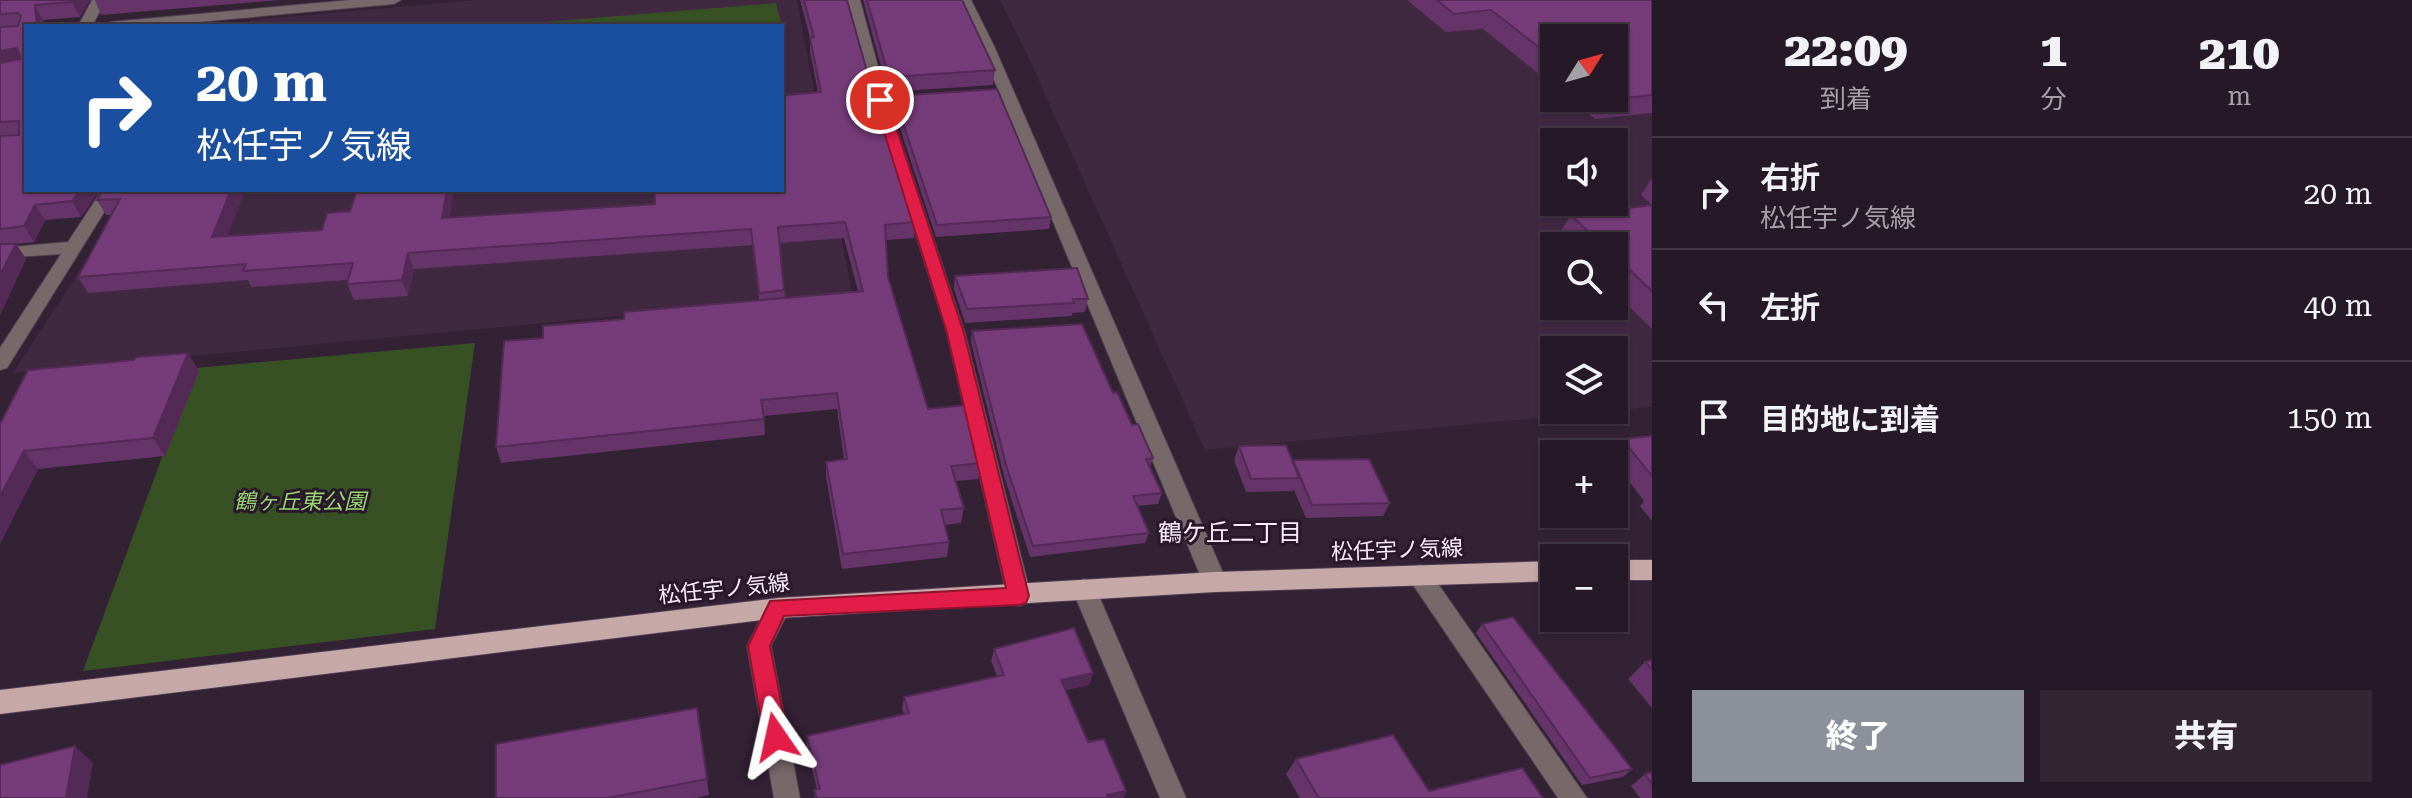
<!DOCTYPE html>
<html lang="ja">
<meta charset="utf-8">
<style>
body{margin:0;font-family:"Roboto Serif","Noto Sans JP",serif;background:#322633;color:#f1f3f6;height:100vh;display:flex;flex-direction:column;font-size:30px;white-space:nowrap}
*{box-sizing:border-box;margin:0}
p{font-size:26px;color:#a4a0a7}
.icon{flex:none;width:44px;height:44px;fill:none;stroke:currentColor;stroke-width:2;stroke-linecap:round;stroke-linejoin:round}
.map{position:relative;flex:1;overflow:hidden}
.details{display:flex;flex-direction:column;background:#261927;width:760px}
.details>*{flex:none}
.guide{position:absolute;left:24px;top:24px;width:760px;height:168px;border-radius:0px;box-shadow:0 2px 6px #0004,0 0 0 2px #423844;background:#1a4fa0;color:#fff;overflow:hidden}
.needle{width:52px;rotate:53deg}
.buttons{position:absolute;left:1540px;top:24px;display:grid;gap:16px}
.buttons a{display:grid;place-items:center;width:88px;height:88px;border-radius:0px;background:#261927;box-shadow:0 2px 6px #0004,0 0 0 2px #423844;font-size:40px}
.pin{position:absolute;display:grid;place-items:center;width:68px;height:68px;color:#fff;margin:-34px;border:4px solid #fff;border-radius:50%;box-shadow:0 2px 8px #0007}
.me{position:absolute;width:88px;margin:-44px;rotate:349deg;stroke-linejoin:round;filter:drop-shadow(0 0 6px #0008)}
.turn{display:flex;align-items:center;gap:28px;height:168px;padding:0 40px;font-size:36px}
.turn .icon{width:104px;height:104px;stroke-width:2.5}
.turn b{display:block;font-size:56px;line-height:68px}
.eta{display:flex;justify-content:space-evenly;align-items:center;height:136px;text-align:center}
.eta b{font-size:48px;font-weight:800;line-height:56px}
.cta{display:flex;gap:16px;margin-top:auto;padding:16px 40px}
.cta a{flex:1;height:92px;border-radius:0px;background:#8c9099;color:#fff;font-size:32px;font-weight:800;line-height:92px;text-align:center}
.cta a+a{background:#322633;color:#f1f3f6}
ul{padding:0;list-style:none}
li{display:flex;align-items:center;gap:24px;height:112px;padding:0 40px;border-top:2px solid #423844}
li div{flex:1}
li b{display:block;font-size:30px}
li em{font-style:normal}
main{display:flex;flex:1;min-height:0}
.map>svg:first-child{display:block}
.built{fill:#3f2840;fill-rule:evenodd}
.green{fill:#375125}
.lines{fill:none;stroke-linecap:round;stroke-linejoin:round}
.street-casing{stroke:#4f3e50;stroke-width:2}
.primary-casing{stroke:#4f3e50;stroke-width:2}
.street{fill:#776869;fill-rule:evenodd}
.primary{fill:#c7a8a9;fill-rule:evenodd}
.wall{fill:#653469;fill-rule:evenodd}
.shaded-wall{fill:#532a55}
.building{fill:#763c7a;stroke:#532a55;stroke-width:2}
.route{fill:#e11d48;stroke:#92132f;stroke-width:2}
.labels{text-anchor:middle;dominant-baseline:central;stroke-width:6;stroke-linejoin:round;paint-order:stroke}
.park-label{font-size:22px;font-style:italic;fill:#96d46e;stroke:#29172a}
.street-label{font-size:22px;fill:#fceffc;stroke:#29172a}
.neighbourhood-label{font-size:24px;fill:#fceffc;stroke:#29172a}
</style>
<main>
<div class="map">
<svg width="1652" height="798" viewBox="0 0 1652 798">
<rect width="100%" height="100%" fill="#332134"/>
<g class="built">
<path d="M476 0H797L852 294 13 373 132 190H782V26H246L250 20Z"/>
<path d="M1000 0H1652V407L1205 450 1026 52ZM1554 38H1614V98H1554ZM1554 142H1614V202H1554ZM1554 246H1614V306H1554ZM1554 350H1614V410H1554Z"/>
</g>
<g class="green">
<path d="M776 3 782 26H495Z"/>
<path d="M475 343 435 629 83 671 195 368Z"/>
</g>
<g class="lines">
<defs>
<g id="street">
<path d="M92 0H106L92 26H78Z"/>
<path d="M351 0H401L394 4 154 26H103L110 22Z"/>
<path d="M846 0H860L887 100 965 333 1031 596 1027 603 1019 606 1011 603 1007 596 947 333 873 100Z"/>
<path d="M957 0H971L994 46 1227 582 1223 589 1215 592 1207 589 1203 582 980 46Z"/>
<path d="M102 190H118L7 368 0 370V348L61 254 0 258V248L68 242Z"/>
<path d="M1419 565 1427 568 1587 798H1558L1411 582 1407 575 1411 568Z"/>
<path d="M1084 579 1092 582 1096 589 1186 798H1160L1072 589 1076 582Z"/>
<path d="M778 598 786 601 790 608 771 646 800 798H774L747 646 770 601Z"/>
</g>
<g id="primary">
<rect x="1614" y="560" width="38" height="20"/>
<path d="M1554 561V581L1215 592 778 618 0 714V690L778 598 1215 572Z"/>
</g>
</defs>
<use href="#street" class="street-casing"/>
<use href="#primary" class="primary-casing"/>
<use href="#street" class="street"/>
<use href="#primary" class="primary"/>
</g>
<g class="wall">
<path d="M0 0H90L80 17 43 20 44 26H26V190H100L81 217 45 220 34 242 16 244 26 259 0 315Z"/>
<path d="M95 0H280L101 15Z"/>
<path d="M800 0H847L871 86 915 222 914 238 886 240 888 277 928 409 981 463 978 479 956 481 964 508 961 523 945 525 949 542 947 557 842 569 826 477V462L844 460 837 409 764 416 765 435 501 463 496 447 543 338 624 319 759 300 752 245 414 269 408 296 354 300 347 284 348 280 251 287 248 280 88 293 78 277 111 215H106L97 200 245 190 227 236 322 230 350 211 357 190H454L449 218 655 204 782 190 818 92 810 52V38ZM844 238 858 291 785 298 780 243Z"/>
<path d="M863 0H962L995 70 993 85 888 92Z"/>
<path d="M1407 0H1652V113L1595 119 1569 98H1614L1554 38V86L1483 29 1446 32Z"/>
<path d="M894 96 1051 217 1049 229 936 237 893 107Z"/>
<path d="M1652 178V205L1641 195Z"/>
<path d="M1652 205V329L1614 292V246H1566L1557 237 1571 215Z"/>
<path d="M955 276 1088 299 1085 312 1072 313V316L965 323 954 289Z"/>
<path d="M972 331 1113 393 1153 458 1150 467 1162 493 1158 504 1138 506 1149 533 1145 543 1030 557 1004 476 971 342Z"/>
<path d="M199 371 165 456 38 469 0 544V424Z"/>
<path d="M1652 436V521L1640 506 1644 501 1614 462V454H1610L1622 439Z"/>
<path d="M1239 446 1293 461 1390 503 1383 516 1306 518 1294 490 1293 491 1246 492 1234 460Z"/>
<path d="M1482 624 1632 769 1623 777 1582 785 1476 633Z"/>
<path d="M994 649 1089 685 1066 690 1088 742 1126 791 1123 798H815L814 790 817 789 807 748V736L904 714 902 709 904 697 997 676 991 661Z"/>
<path d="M1652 660V708L1628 679 1645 662Z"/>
<path d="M697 708 709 795 695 798H496Z"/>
<path d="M1296 759 1429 791 1543 798H1300L1286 774Z"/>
<path d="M1652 772V798H1640L1631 786 1645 774Z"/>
</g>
<g class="shaded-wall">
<path d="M74 0H90L80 17 72 2Z"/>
<path d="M35 5 43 20 44 26H37Z"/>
<path d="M17 48 26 63 0 67V51Z"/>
<path d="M80 190H100L81 217 72 201Z"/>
<path d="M231 190H245L220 253 212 237Z"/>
<path d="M447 190H454L447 234 442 218Z"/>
<path d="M35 205 45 220 34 242 24 226Z"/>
<path d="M16 244 26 259 0 315V275Z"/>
<path d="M408 253 414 269 408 296 402 280Z"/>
<path d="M188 353 199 371 165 456 153 438Z"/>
<path d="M24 451 38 469 0 544V496Z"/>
<path d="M1093 673 1089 685 1058 692 1061 680Z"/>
<path d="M75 746 93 763 87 798H66Z"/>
<path d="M1126 791 1123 798H1106L1107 795Z"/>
</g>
<g class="building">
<path d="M0 0H74L72 2 35 5 37 26H26V190H80L72 201 35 205 24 226 0 229V136L19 135V121L0 122V63L21 59 17 48 0 51V27L18 26 21 16 18 13 0 14Z"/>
<path d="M804 0H847L871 86 915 222 885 225 888 277 928 409 967 405 981 463 951 466 964 508 941 510 949 542 843 554 826 462 847 459 837 393 761 400 764 419 496 447 504 341 543 338V326L624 319V312L863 291 845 222 778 227 784 290 759 293 751 229 408 253 402 280 347 284 353 263 243 271 246 264 78 277 120 199 97 200 103 190H231L212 237 322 230 327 213 350 211 357 190H447L442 218 655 204V190H782V99L787 95 821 92 810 38 814 37Z"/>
<path d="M867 0H962L995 70 889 77Z"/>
<path d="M1437 0H1652V95L1606 100 1603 98H1614V38H1554V59L1491 10 1454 14Z"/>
<path d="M997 89 1051 217 937 225 894 96Z"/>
<path d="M1652 205V291L1614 255V246H1604L1571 215Z"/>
<path d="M0 244H16L0 275Z"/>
<path d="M1077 268 1088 299H1073L1074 303 967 309 955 276Z"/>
<path d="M1082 324 1113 393 1117 392 1132 425 1138 424 1153 458 1146 459 1162 493 1133 496 1149 533 1033 546 1006 465 972 331Z"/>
<path d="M188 353 153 438 24 451 0 496V424L28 370 134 360 136 357Z"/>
<path d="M1652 436V476L1622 439Z"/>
<path d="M1286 445 1299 478 1251 479 1239 446Z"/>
<path d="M1369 459 1390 503 1312 505 1293 460Z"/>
<path d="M1513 617 1632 769 1590 778 1482 624Z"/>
<path d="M1074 628 1093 673 1061 680 1088 742 1104 739 1126 791 1107 795 1108 798H817L814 790 820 789 807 736 909 713 904 697 1004 675 994 649Z"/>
<path d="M1652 660V669L1645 662Z"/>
<path d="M697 708 707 779 608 798H496V744Z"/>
<path d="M1393 735 1429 791 1522 768 1543 798H1319L1296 759Z"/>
<path d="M75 746 66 798H0V765Z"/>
<path d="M1652 772V784L1645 774Z"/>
</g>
<path class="route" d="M880 96 887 100 964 333 1029 596 1026 603 1019 605 784 616 770 646 788 737 785 745 776 748 768 745 764 737 748 646 770 601 1006 588 947 333 874 100Z"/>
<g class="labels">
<g class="park-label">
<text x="300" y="501">鶴ヶ丘東公園</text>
</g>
<g class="street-label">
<text transform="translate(1397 550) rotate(-2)">松任宇ノ気線</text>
<text transform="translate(724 589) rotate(-6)">松任宇ノ気線</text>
</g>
<g class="neighbourhood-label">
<text x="1230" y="533">鶴ケ丘二丁目</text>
</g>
</g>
</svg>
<div class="buttons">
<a><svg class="needle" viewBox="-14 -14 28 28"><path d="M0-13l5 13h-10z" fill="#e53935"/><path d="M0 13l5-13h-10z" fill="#a4a0a7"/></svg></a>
<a><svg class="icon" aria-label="sound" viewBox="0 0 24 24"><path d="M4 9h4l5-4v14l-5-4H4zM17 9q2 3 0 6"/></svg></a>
<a><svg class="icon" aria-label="search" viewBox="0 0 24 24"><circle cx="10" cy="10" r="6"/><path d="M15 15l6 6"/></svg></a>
<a><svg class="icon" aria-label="layers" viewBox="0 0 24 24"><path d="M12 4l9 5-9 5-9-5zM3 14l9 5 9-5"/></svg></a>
<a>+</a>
<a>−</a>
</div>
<div class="pin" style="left:880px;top:100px;background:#d93025"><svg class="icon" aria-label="arrive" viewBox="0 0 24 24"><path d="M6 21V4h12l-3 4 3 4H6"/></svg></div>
<svg class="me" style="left:776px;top:737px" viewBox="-20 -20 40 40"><path d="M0-17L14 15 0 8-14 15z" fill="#e11d48" stroke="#fff" stroke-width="4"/></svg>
<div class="guide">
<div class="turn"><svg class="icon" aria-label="right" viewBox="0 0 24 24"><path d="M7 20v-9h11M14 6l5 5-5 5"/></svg><div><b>20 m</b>松任宇ノ気線</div></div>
</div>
</div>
<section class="details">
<div class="eta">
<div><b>22:09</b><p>到着</p></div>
<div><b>1</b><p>分</p></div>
<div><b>210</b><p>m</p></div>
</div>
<ul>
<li><svg class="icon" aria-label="right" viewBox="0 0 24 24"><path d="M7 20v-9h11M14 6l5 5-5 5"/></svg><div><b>右折</b><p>松任宇ノ気線</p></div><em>20 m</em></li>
<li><svg class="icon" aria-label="left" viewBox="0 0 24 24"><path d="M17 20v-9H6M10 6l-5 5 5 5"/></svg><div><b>左折</b></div><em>40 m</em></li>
<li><svg class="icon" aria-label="arrive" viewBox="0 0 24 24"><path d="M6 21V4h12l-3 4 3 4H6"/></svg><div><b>目的地に到着</b></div><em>150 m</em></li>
</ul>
<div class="cta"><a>終了</a><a>共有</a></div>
</section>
</main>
